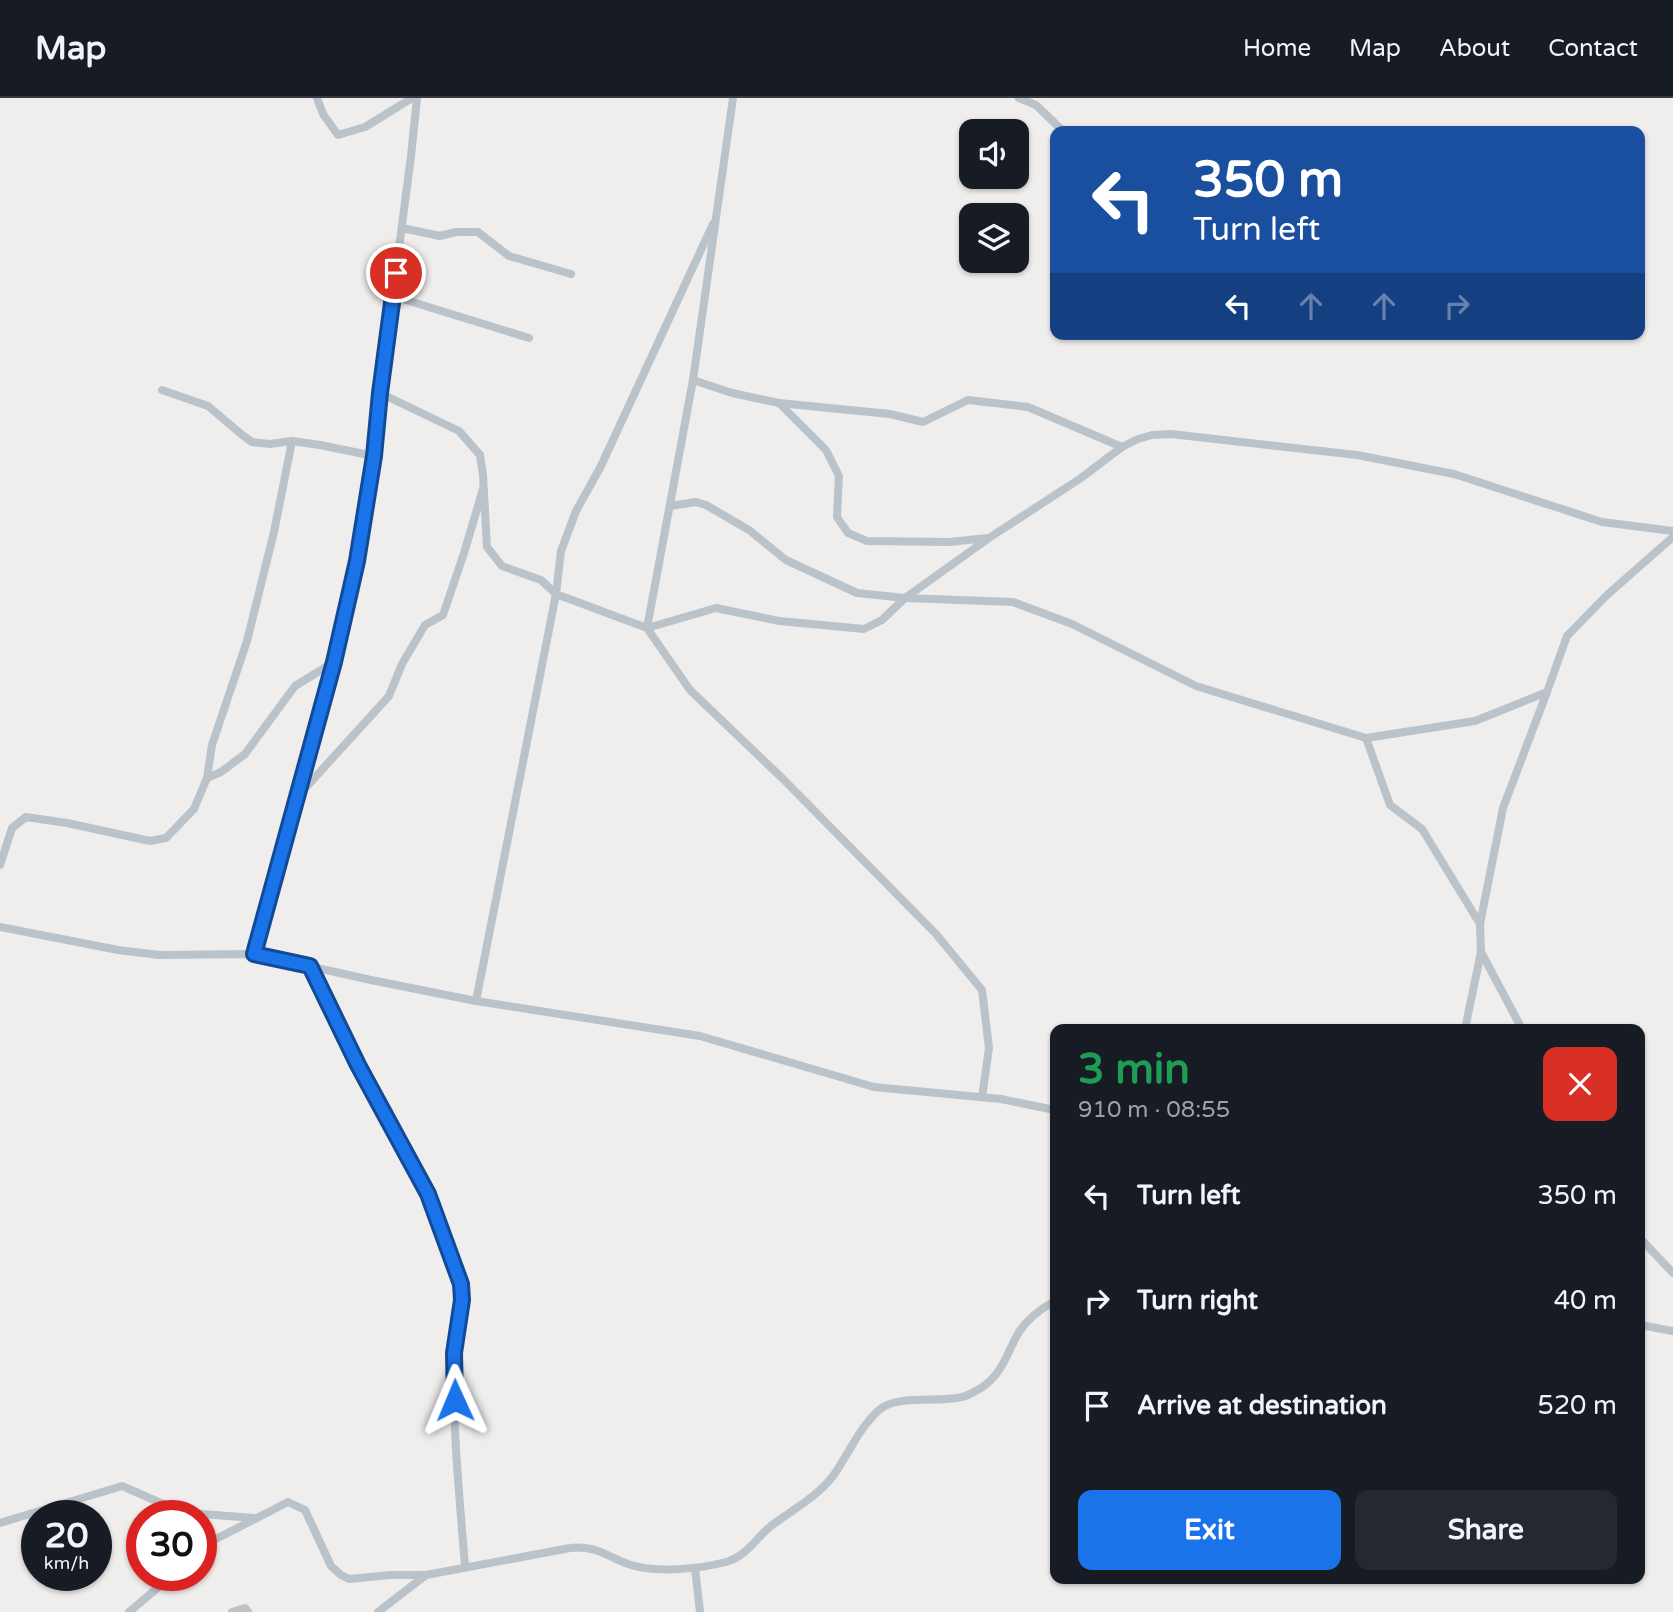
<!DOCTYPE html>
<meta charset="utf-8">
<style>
body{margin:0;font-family:"Varela Round",sans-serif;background:#242831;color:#f1f3f6;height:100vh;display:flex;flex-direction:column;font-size:26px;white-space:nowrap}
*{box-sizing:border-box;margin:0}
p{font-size:23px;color:#9ea1a6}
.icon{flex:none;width:38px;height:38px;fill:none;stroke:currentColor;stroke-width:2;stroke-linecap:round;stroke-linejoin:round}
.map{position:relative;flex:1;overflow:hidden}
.drawer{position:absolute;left:1050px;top:926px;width:595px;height:560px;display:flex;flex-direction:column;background:#171b24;border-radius:14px;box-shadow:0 2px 5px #0004}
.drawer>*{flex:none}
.banner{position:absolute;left:1050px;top:28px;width:595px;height:214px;border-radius:14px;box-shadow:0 2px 5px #0004;background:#1a4fa0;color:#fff;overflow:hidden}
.fabs{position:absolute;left:959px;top:21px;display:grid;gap:14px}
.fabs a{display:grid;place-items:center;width:70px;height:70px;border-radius:14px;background:#171b24;box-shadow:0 2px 5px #0004;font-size:35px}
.speed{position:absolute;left:21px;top:1402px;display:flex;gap:14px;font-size:35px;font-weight:700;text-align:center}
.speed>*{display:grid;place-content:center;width:91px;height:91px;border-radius:50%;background:#171b24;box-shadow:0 2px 5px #0004;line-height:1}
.speed small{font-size:18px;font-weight:400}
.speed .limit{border:10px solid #d22;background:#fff;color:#111}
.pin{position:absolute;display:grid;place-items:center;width:60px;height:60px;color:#fff;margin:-30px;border:4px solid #fff;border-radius:50%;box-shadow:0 2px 7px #0007}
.me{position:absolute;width:77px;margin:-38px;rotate:359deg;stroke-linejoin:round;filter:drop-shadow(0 0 5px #0008)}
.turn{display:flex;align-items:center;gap:24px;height:147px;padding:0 28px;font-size:32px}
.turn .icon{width:91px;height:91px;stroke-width:2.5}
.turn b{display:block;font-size:49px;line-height:60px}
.lanes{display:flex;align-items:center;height:66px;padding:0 28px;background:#0003;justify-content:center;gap:35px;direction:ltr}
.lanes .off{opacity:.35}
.round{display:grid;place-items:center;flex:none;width:74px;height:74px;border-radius:14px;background:#242831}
.headline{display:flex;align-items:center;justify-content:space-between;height:119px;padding:0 28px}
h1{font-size:42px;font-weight:700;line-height:52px;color:#1e9e55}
.primary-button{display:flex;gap:14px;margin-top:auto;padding:14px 28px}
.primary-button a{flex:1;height:80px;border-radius:14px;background:#1a73e8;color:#fff;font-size:28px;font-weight:700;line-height:80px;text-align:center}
.primary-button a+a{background:#242831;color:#f1f3f6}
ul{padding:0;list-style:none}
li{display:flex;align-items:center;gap:21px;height:105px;padding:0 28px}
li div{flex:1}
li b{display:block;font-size:26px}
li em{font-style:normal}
header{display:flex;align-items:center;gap:42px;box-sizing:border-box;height:98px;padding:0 35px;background:#171b24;border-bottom:2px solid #363941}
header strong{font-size:33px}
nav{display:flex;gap:38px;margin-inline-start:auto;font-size:24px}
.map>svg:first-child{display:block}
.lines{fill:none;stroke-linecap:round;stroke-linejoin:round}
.street{stroke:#bac2ca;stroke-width:8}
.route-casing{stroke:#114b97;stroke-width:18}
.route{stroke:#1a73e8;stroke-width:12}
</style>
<header>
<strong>Map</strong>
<nav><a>Home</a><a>Map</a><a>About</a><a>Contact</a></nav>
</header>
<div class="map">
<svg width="1673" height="1514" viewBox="0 0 1673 1514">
<rect width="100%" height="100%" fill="#f0eded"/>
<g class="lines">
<g class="street">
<path d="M317 0 323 16 338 37 365 29 412 0"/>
<path d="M1019 0 1036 7 1063 33"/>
<path d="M402 130 440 138 456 134H478L509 158 571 176"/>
<path d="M393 198 529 240"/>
<path d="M693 282 732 295 779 305 826 352 839 378 837 419 848 435 867 443 950 444 987 440"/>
<path d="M162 292 208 308 241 336 252 344 270 346 292 343 320 347 374 358"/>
<path d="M380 295 459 333 480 357 483 377 487 449 502 468 541 482 556 496"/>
<path d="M779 305 890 316 923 324 968 302 1028 309 1122 349"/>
<path d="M670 408 696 404 706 407 749 432 786 462 857 495 905 500 1013 504 1072 526 1196 588 1366 640 1390 707 1422 731 1480 826 1481 854 1465 931"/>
<path d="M556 496 561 453 576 413 600 370 713 126"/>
<path d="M1366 640 1475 623 1547 594 1567 538 1607 497 1673 439"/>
<path d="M207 680 212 647 247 543 274 434 292 343"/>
<path d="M298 698 389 598 402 566 425 527 443 517 464 455 483 391"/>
<path d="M0 767 12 730 26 719 67 725 150 743 166 740 194 711 207 680 221 674 245 656 295 588 334 564"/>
<path d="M1480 826 1503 710 1547 594"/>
<path d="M0 829 118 852 159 857 254 856 371 882 476 903 700 938 874 989 1001 1001 1055 1012"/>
<path d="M1481 854 1522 931"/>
<path d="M254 856 334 564 357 463 374 358 380 295 411 58 417 0"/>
<path d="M310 868 358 967 428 1096 461 1186C462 1216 454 1244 454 1273 453 1338 460 1404 465 1468"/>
<path d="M476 903 556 496 647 530 693 282 733 0"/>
<path d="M982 999 989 950 982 892 936 836 782 680 690 592 647 530 716 510 779 523 864 531 882 522 905 500 989 440 1081 380 1122 349 1138 341 1152 337 1171 336 1357 357 1454 376 1602 424 1673 433"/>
<path d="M1640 1140 1673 1175"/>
<path d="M1640 1227 1673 1233"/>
<path d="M0 1425 122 1388 170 1409 189 1415 254 1420"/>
<path d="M201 1453 214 1442 288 1404 305 1412 331 1468 341 1477 349 1481 391 1477H426"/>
<path d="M695 1470 700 1514"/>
<path d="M129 1514 173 1477"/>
<path d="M232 1514 245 1510 248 1514"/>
<path d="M378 1514 426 1477 570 1450C597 1447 607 1459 631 1467 657 1475 699 1471 726 1464 747 1458 755 1441 771 1428 792 1412 817 1399 833 1378 848 1357 859 1330 879 1312 897 1296 938 1305 962 1299 968 1298 975 1293 981 1290 1003 1276 1007 1254 1019 1234 1028 1220 1042 1210 1055 1203"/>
</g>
</g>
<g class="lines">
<defs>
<path id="route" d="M396 175 380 295 374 358 357 463 334 564 254 856 310 868 358 967 428 1096 461 1186 462 1202 454 1255 455 1302"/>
</defs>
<use href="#route" class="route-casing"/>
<use href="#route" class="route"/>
</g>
</svg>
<div class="fabs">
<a><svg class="icon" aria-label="sound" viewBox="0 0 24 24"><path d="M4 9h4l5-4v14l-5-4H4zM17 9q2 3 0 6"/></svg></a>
<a><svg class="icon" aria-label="layers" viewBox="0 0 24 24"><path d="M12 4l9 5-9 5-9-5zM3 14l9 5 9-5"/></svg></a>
</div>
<div class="speed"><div>20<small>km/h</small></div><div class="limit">30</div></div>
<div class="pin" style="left:396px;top:175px;background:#d93025"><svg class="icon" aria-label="arrive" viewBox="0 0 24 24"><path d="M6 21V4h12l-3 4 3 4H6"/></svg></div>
<svg class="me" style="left:455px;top:1302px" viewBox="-20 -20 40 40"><path d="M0-17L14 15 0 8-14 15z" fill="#1a73e8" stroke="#fff" stroke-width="4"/></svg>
<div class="banner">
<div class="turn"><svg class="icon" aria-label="left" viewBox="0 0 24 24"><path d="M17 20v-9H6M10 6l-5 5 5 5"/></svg><div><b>350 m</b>Turn left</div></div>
<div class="lanes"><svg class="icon" aria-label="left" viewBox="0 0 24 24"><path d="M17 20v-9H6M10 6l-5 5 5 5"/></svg><svg class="icon off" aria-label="ahead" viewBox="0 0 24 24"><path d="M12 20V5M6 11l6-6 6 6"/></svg><svg class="icon off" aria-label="ahead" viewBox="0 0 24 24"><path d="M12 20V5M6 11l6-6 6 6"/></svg><svg class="icon off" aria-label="right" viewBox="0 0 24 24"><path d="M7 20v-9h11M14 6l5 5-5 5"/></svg></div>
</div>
<section class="drawer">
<div class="headline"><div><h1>3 min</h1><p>910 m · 08:55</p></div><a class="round" style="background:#d93025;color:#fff"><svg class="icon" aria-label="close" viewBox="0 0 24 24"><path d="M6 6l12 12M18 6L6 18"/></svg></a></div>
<ul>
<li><svg class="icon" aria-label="left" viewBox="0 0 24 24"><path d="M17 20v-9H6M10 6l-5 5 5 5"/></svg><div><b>Turn left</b></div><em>350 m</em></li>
<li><svg class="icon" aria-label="right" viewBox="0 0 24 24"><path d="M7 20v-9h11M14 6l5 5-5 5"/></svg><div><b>Turn right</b></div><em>40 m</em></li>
<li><svg class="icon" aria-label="arrive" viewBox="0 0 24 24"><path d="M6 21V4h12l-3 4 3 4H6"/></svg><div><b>Arrive at destination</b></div><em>520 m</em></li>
</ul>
<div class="primary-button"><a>Exit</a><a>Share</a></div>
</section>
</div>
